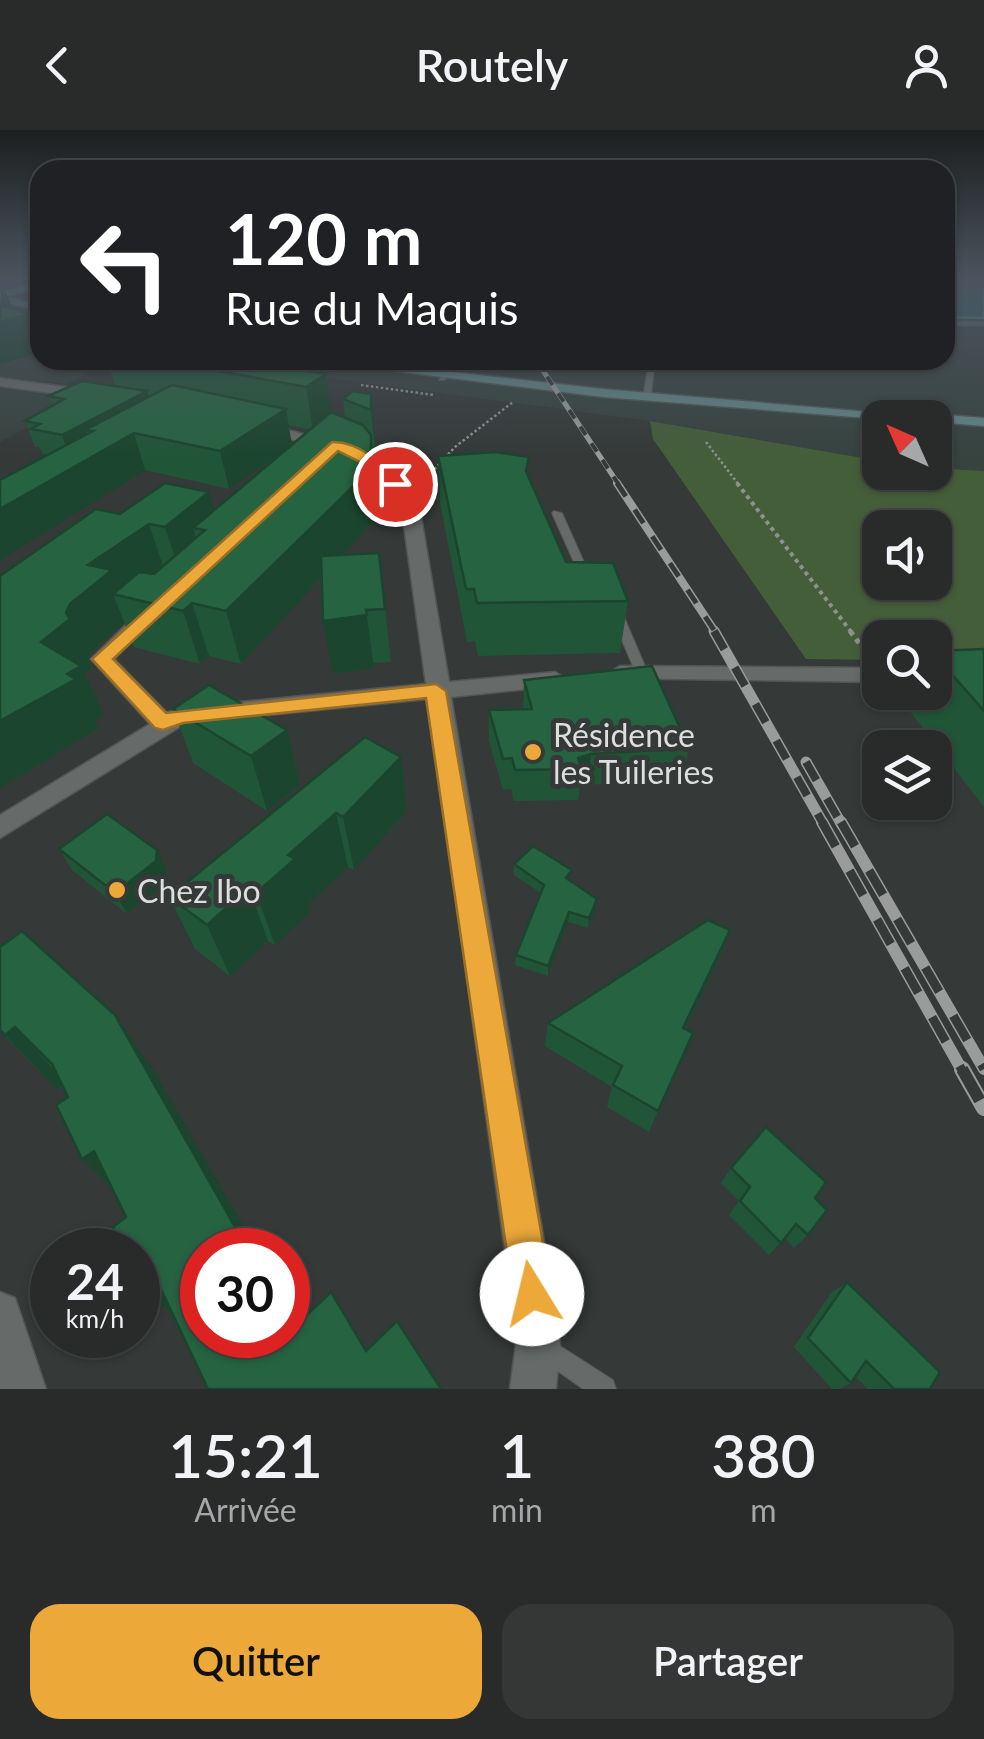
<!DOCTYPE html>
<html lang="fr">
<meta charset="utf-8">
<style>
body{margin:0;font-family:Lato,sans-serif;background:#343736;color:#f1f3f6;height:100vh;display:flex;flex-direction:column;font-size:38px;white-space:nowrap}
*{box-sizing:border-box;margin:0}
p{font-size:32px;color:#a5a7a8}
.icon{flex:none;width:55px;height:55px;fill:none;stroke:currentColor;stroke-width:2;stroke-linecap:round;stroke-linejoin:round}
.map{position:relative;height:1259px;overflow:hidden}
.sheet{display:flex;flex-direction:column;background:#282b2a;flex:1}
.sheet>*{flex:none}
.hud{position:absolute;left:30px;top:30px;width:925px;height:210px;border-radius:30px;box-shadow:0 2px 8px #0004,0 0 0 2px #444747;background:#202124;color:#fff;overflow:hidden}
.needle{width:65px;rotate:315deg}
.controls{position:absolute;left:862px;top:270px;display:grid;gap:20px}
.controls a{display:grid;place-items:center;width:90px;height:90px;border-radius:20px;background:#282b2a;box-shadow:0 2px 8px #0004,0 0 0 2px #444747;font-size:50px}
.speed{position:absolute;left:30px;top:1098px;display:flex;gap:20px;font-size:50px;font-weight:700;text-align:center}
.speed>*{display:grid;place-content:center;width:130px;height:130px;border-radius:50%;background:#282b2a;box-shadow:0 2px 8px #0004,0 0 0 2px #444747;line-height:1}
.speed small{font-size:25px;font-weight:400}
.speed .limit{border:15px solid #d22;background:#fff;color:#111}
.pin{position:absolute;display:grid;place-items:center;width:85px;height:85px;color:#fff;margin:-42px;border:5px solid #fff;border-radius:50%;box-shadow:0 2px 10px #0007}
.me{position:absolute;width:110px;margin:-55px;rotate:351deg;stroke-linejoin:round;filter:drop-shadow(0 0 8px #0008)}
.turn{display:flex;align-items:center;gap:35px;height:210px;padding:0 30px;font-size:45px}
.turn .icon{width:130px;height:130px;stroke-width:2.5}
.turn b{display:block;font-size:70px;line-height:85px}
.eta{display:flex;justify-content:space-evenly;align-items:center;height:170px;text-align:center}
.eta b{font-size:60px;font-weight:600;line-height:70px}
.button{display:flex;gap:20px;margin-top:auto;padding:20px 30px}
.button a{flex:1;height:115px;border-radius:30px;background:#eca93a;color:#111;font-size:40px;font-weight:600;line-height:115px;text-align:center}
.button a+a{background:#343736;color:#f1f3f6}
header{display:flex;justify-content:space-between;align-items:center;height:130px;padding:0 30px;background:#282b2a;font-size:45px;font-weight:600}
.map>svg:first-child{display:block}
.built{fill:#37433f}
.green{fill:#455e3a;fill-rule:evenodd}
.water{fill:#236271;stroke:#5b8892;stroke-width:2.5}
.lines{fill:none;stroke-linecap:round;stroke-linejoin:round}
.lane-casing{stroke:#525554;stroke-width:2}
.street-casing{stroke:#525554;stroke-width:3}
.secondary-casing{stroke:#525554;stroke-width:3}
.primary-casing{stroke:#525554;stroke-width:3}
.path-far2{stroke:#8e9190;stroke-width:2.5;stroke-dasharray:2.5 2.5;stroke-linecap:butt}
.path-far1{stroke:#8e9190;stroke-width:4;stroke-dasharray:4 4;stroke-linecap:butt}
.path{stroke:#8e9190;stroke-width:5;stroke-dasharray:5 5;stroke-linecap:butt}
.lane{fill:#666a69;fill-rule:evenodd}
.street{fill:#666a69;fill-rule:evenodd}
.secondary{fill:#618685;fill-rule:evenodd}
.primary{fill:#5ca1a1;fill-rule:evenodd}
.rail-far4-casing{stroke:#999c9b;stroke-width:5}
.rail-far3-casing{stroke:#999c9b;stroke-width:8}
.rail-far2-casing{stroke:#999c9b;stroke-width:11}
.rail-far1-casing{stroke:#999c9b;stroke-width:12}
.rail-casing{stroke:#999c9b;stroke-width:16}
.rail-far4{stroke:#353938;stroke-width:4;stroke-dasharray:10;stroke-linecap:butt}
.rail-far3{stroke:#353938;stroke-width:5;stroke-dasharray:16;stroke-linecap:butt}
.rail-far2{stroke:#353938;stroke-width:8;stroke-dasharray:21;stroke-linecap:butt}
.rail-far1{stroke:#353938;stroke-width:9;stroke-dasharray:28;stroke-linecap:butt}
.rail{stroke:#353938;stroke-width:12;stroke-dasharray:36;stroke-linecap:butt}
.wall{fill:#215538}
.shaded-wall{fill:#1b452e}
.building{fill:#266341;stroke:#1b452e;stroke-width:2.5}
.route{fill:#eca93a;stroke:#996e26;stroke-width:2.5}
.poi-dot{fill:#eca93a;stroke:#353938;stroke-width:4}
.labels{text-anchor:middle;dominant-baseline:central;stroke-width:10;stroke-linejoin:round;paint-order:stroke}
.poi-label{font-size:32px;fill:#dddfde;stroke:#353938;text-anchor:start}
</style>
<header><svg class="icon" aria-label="back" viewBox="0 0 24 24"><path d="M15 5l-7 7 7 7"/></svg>Routely<svg class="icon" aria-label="person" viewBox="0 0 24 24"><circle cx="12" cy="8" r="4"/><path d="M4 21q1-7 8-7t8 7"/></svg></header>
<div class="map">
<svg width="984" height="1259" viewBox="0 0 984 1259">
<rect width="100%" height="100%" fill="#353938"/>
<g class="built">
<path d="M945 150H984V341L935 338V288H880V331L650 291 192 230H945Z"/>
<path d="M0 203 40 209V230H114L66 254 0 247Z"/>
<path d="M0 257 45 262 81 269 0 312Z"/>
</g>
<path class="green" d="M650 291 880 331V342H935V338L984 341V531L935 530V508H880V530L806 529 653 309ZM880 398H935V452H880Z"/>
<path class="water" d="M945 150H984V188L945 187Z"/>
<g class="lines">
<defs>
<g id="lane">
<path d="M945 191 984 192V196L945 195Z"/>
<path d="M449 230H455L445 250H439Z"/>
<path d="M649 230H655L651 267 647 269 643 267Z"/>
<path d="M784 230H929L931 233 928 235 787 232Z"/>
<path d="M554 381 562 383 591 448 590 450H582L581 448 552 383Z"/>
<path d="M618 484 624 487 647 541 645 544 641 545 635 541 612 487Z"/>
<path d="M543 1205 613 1250 616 1259H583L535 1225 531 1217 535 1209Z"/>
</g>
<g id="street">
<path d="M0 248 94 261 101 265 94 269 0 256Z"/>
<path d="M256 292 350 316 385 338 402 355 420 381 449 552 555 542 566 549 555 556 451 567 553 1164 560 1214 556 1259H510L516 1214 511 1164 428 569 186 593 0 708V685L150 594 91 529 146 475H160L163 479 114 529 167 583 180 578 426 554 402 381 390 362 374 345 340 322 251 299V293Z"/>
<path d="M620 536 880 538V552L612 548 609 543Z"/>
<path d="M0 1162 15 1168 46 1259H0Z"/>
</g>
<g id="secondary">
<path d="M0 165 40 175V181L0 171Z"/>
<path d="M307 230H346L603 259 928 287 935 284 984 288V296L935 292V288L880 289 603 267Z"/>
</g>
<path id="primary" d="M40 152V158L0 168V162Z"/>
</defs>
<use href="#lane" class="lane-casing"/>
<use href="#street" class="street-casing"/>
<use href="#secondary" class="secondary-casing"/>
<use href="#primary" class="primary-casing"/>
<g class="path-far2">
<path d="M361 255 434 265"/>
<path d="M706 312 739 355"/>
<path d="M421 354 455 317 513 272"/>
</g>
<path class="path-far1" d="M737 353 852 503"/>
<path class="path" d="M850 501 866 522"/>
<use href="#lane" class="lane"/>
<use href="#street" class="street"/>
<use href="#secondary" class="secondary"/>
<use href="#primary" class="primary"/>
<defs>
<path id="rail-far4" d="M536 230 619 355"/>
<path id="rail-far3" d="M617 353 716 503"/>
<g id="rail-far2">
<path d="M714 501 824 695"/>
<path d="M806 632 842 695"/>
</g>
<g id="rail-far1">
<path d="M822 692 963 942"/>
<path d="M841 692 984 939"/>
</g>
<path id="rail" d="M962 939 984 978"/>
</defs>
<use href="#rail-far4" class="rail-far4-casing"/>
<use href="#rail-far3" class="rail-far3-casing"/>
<use href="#rail-far2" class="rail-far2-casing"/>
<use href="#rail-far1" class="rail-far1-casing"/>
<use href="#rail" class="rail-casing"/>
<use href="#rail-far4" class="rail-far4"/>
<use href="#rail-far3" class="rail-far3"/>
<use href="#rail-far2" class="rail-far2"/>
<use href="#rail-far1" class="rail-far1"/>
<use href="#rail" class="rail"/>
</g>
<g class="wall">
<path d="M107 230H236L326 244 331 282 345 288 343 269 371 264 375 308 376 325 373 324 374 330 386 377 341 425 379 423 391 532 373 533 374 538 333 544 322 446 241 534 209 526 200 534 134 517 124 492 92 521 88 529 92 537 85 544 104 585 95 590 99 598 0 658 120 384 214 380 311 300 289 295 229 359 145 340 42 324 39 317H35L25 291 52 276 48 266 115 256Z"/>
<path d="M438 326 528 347 566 432 628 471 620 523 478 526 475 511 467 512 440 373Z"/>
<path d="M984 519V677L905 575 911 562H935V521Z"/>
<path d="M524 550 689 618 682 649 587 655 580 657 578 670 514 671 511 659 503 660 489 611V580L523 579Z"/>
<path d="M173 579 287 600 300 654 267 681 193 633Z"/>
<path d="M401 627 407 681 354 740 348 737 308 774 310 782 275 815 268 811 230 846 195 819 169 767Z"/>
<path d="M59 719 157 720 167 741V752L127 784 72 740Z"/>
<path d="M514 734 571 751 595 779 588 798 568 792 548 846 515 835 516 825 541 763 514 745Z"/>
<path d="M730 800 720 826 685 899 684 927 649 1002 607 977 612 957 545 916 548 893Z"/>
<path d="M0 901 154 941 288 1205V1173L299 1193 367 1220 441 1259 173 1185 144 1164 126 1087 111 1057 82 1029 68 967 62 955 57 960Z"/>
<path d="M731 1038 815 1068 808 1105 794 1118 785 1108 769 1125 729 1085 739 1071 721 1053Z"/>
<path d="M847 1152 930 1259H868L856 1247 851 1253 839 1259H832L794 1217 831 1163Z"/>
</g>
<g class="shaded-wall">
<path d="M1 150 14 182 31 184 40 209V223L0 234Z"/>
<path d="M326 244 332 287 313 300 306 257Z"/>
<path d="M147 261 155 285 85 300 92 319 71 331 62 305Z"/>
<path d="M371 264 375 308 376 325 371 280Z"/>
<path d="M286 279 292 315 229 359 220 321Z"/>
<path d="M134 303 145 340 0 430V379Z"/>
<path d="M371 305 374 336 381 329 386 377 241 534 226 481Z"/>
<path d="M209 362 221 406 193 398 200 424 180 443 165 397Z"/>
<path d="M149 394 164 439 113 464 124 492 92 521 88 529 92 537 85 544 104 585 95 590 99 598 0 658V591L41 512 66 483 88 435Z"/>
<path d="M192 473 209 526 200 534 183 481Z"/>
<path d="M366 480 374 538 333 544 323 491Z"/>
<path d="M287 600 300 654 267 681 251 626Z"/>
<path d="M591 624 587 655 580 657 582 639 578 628Z"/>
<path d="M401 627 407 681 354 740 343 687Z"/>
<path d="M336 683 348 737 308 774 310 782 275 815 256 763 288 725Z"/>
<path d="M157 720 167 741V752L127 784 115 763Z"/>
<path d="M249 758 268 811 230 846 207 795Z"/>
<path d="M597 769 595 779 588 798 589 788Z"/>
<path d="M569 782 568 792 548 846V836Z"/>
<path d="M730 800 720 826 674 921 683 898Z"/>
<path d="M115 885 154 941 257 1120H248Z"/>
<path d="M15 897 65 952 57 960 5 905Z"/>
<path d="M693 903 684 927 649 1002 658 981Z"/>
<path d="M94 1021 130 1075 82 1029Z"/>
<path d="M158 1153 189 1196 144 1164Z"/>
<path d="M288 1173 319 1228 292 1199 288 1190Z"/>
</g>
<g class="building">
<path d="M0 175 31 184 0 192Z"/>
<path d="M158 230H236L326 244 306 257Z"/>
<path d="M82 251 147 261 62 305 31 299 40 294 25 291 64 269 48 266Z"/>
<path d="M172 255 286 279 220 321 134 303 0 379V350L93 301 85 300Z"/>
<path d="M353 261 371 264V280L343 269Z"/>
<path d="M331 282 363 295 371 305V330L381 329 226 481 192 473 183 481 113 464 139 442 154 444 205 400 193 398Z"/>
<path d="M496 322 529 327 526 341 566 432 613 433 628 471 477 473 474 459H466L438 326Z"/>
<path d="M165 353 209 362 165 397 149 394 88 435 112 440 70 474 66 483 70 489 41 512 81 536 67 544 76 549 0 591V446L96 379 120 384Z"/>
<path d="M379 423 385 479 366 480 367 485 323 491 321 426Z"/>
<path d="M984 519V581L935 525V521Z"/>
<path d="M652 536 689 618 591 624 578 628 582 639 515 640 512 628 503 629 489 580 532 579 524 550Z"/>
<path d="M209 555 287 600 251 626 173 579Z"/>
<path d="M365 607 401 627 343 687 336 683 288 725 295 729 256 763 249 758 207 795 169 767Z"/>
<path d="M107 684 157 720 156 731 115 763 59 719Z"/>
<path d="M533 716 572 740 566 748 597 769 589 788 569 782 548 836 516 825 544 755 514 734Z"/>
<path d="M708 790 730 800 683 898 693 903 658 981 613 955 622 936 548 893Z"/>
<path d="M22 801 115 885 248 1120H202V1205H288V1190L292 1199 331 1162 366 1221 397 1191 441 1259H208L158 1153 144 1164 138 1150V1120H124L113 1097 126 1087 94 1021 82 1029 56 975 68 967 52 934 15 897 5 905 0 900V817Z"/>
<path d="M766 997 826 1052 815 1068 827 1080 808 1105 796 1094 781 1113 740 1071 750 1057 731 1038Z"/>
<path d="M847 1152 940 1242 930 1259H894L866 1231 851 1253 808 1208Z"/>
</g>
<linearGradient id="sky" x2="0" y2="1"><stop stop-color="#1d1f1f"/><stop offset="0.46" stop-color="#4b545e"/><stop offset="1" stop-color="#4b545e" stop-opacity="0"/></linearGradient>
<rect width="984" height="326" fill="url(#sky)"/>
<path class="route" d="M332 312C358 311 386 335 402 354L390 357 372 338 338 321 113 529 166 583 436 554 446 561 552 1164 546 1178 532 1184 519 1178 513 1164 426 568 183 593 163 600 155 598 92 529Z"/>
<g class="poi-dot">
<circle cx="533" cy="622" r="10"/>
<circle cx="117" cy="760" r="10"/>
</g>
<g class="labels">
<g class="poi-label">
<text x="553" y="604">Résidence<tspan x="553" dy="37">les Tuileries</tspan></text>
<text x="137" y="760">Chez Ibo</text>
</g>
</g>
</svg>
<div class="controls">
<a><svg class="needle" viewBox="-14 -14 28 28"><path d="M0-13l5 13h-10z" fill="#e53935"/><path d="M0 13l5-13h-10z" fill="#a5a7a8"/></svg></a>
<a><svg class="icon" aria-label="sound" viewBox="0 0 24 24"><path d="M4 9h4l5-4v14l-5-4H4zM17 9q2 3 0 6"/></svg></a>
<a><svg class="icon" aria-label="search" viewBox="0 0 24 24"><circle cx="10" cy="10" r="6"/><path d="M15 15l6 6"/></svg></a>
<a><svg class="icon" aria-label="layers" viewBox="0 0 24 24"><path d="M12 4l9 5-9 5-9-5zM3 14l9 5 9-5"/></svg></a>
</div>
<div class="speed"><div>24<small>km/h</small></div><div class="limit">30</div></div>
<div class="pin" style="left:395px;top:354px;background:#d93025"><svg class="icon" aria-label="arrive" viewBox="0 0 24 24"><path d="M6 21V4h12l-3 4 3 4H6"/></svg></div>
<svg class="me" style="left:532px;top:1164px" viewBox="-20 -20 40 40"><circle r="19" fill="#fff"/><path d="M0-13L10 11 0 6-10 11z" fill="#eca93a"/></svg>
<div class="hud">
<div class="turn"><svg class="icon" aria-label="left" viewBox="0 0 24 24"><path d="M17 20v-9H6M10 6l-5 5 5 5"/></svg><div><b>120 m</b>Rue du Maquis</div></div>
</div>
</div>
<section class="sheet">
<div class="eta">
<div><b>15:21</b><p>Arrivée</p></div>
<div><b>1</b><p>min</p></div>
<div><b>380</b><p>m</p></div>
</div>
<div class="button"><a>Quitter</a><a>Partager</a></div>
</section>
